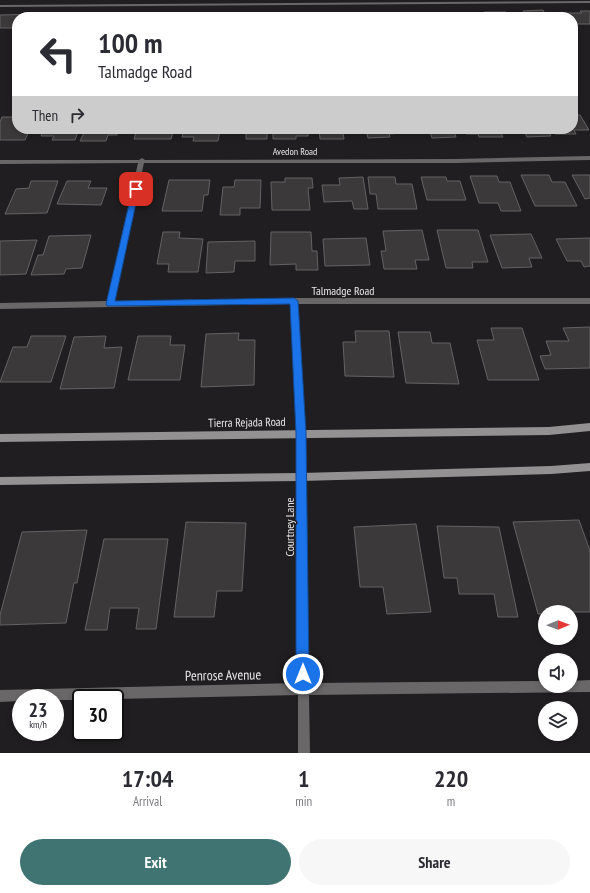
<!DOCTYPE html>
<style>
body{margin:0;font-family:"PT Sans Narrow",sans-serif;background:#f7f7f7;color:#2b2b33;height:100vh;display:flex;flex-direction:column;font-size:15px;white-space:nowrap}
*{box-sizing:border-box;margin:0}
p{font-size:13px;color:#7c7c81}
.icon{flex:none;width:22px;height:22px;fill:none;stroke:currentColor;stroke-width:2;stroke-linecap:round;stroke-linejoin:round}
.map{position:relative;height:753px;overflow:hidden}
.details{display:flex;flex-direction:column;background:#fff;flex:1}
.details>*{flex:none}
.top-card{position:absolute;left:12px;top:12px;width:566px;height:122px;border-radius:16px;box-shadow:0 2px 6px #0003;background:#fff;color:#2b2b33;overflow:hidden}
.needle{width:26px;rotate:89deg}
.controls{position:absolute;left:538px;top:605px;display:grid;gap:8px}
.controls a{display:grid;place-items:center;width:40px;height:40px;border-radius:50%;background:#fff;box-shadow:0 2px 6px #0003;font-size:20px}
.speed{position:absolute;left:12px;top:689px;display:flex;gap:8px;font-size:20px;font-weight:700;text-align:center}
.speed>*{display:grid;place-content:center;width:52px;height:52px;border-radius:50%;background:#fff;box-shadow:0 2px 6px #0003;line-height:1}
.speed small{font-size:10px;font-weight:400}
.speed .limit{border:2px solid #111;border-radius:6px;background:#fff;color:#111}
.pin{position:absolute;display:grid;place-items:center;width:34px;height:34px;color:#fff;margin:-17px;border-radius:8px;box-shadow:0 2px 6px #0006}
.me{position:absolute;width:44px;margin:-22px;rotate:0deg;stroke-linejoin:round;filter:drop-shadow(0 0 3px #0008)}
.turn{display:flex;align-items:center;gap:14px;height:84px;padding:0 20px;font-size:18px}
.turn .icon{width:52px;height:52px;stroke-width:2.5}
.turn b{display:block;font-size:28px;line-height:34px}
.then{display:flex;align-items:center;height:38px;padding:0 20px;background:#0003;gap:8px;font-size:15px}
.eta{display:flex;justify-content:space-evenly;align-items:center;height:68px;text-align:center}
.eta b{font-size:24px;font-weight:700;line-height:28px}
.primary-button{display:flex;gap:8px;margin-top:auto;padding:8px 20px}
.primary-button a{flex:1;height:46px;border-radius:24px;background:#3f7472;color:#fff;font-size:16px;font-weight:700;line-height:46px;text-align:center}
.primary-button a+a{background:#f7f7f7;color:#2b2b33}
.map>svg:first-child{display:block}
.building{fill:#3b393a;stroke:#646263}
.lines{fill:none;stroke-linecap:round;stroke-linejoin:round}
.service{fill:#696768;fill-rule:evenodd}
.minor{fill:#696768;fill-rule:evenodd}
.secondary{fill:#939192;fill-rule:evenodd}
.route{fill:#1a73e8;stroke:#114b97}
.labels{text-anchor:middle;dominant-baseline:central;stroke-width:3;stroke-linejoin:round;paint-order:stroke}
.far-street-label{font-size:10px;fill:#e6e4e5;stroke:#201e20}
.street-label{font-size:12px;fill:#e6e4e5;stroke:#201e20}
.near-street-label{font-size:14px;fill:#e6e4e5;stroke:#201e20}
</style>
<div class="map">
<svg width="590" height="753" viewBox="0 0 590 753">
<rect width="100%" height="100%" fill="#201e20"/>
<g class="building">
<path d="M543 10 545 14H556L559 17H527L523 11Z"/>
<path d="M580 11H590V24H574L573 17H569L566 13H582Z"/>
<path d="M484 12H506L507 14H516L518 17H487Z"/>
<path d="M224 13H243V17H223Z"/>
<rect x="274" y="13" width="15" height="4"/>
<path d="M313 13H340L341 17H299L313 16Z"/>
<path d="M354 13H399L400 17H354Z"/>
<path d="M415 13H441L443 17H416Z"/>
<path d="M38 14 36 17H17V28H0V15Z"/>
<path d="M91 14 90 17H49L50 15Z"/>
<path d="M187 14V17H154L155 15Z"/>
<path d="M573 115H580L589 130H574L576 134H555L553 129H573Z"/>
<path d="M2 117H17V129H30L25 140H0V122Z"/>
<path d="M44 129H79L75 140H52L54 136H41Z"/>
<path d="M86 129H119L117 135H108L106 141H80Z"/>
<path d="M137 129H174L171 139H134Z"/>
<path d="M184 129H220L218 141H193L194 137H182Z"/>
<path d="M229 129H267V139H246V132H229Z"/>
<path d="M273 129H308V136H296V139H273Z"/>
<path d="M319 129H353L354 132 343 133 344 139H320Z"/>
<path d="M366 129H402L403 133 389 134 390 137 368 138Z"/>
<path d="M419 129H453L456 137 432 138 430 132 420 133Z"/>
<path d="M464 129H499L503 137H479L478 134H466Z"/>
<path d="M512 129H547L551 136 527 137 524 131H514Z"/>
<path d="M521 175H549L552 182H565L577 206H535Z"/>
<path d="M572 175H590V198L585 199Z"/>
<path d="M470 176H497L499 182H510L521 211H501L498 203H479Z"/>
<path d="M363 177 368 209H354L352 201 324 202 322 185H340L339 178Z"/>
<path d="M368 177H395L396 184H412L417 209H378L376 194H370Z"/>
<path d="M421 177H446L447 181H460L466 200H427Z"/>
<path d="M285 178H312L313 188H308L310 210H272L271 182H285Z"/>
<path d="M169 180H210L208 195H204L202 211H162Z"/>
<path d="M235 180H261L260 208H240V215H220L223 187H234Z"/>
<path d="M31 181H58L47 213 5 214 16 189 29 188Z"/>
<path d="M67 181H91L88 188H107L101 205 57 204Z"/>
<path d="M422 230 429 260H415L417 269H384L381 251H386L383 231Z"/>
<path d="M437 230H478L488 262H472L473 268H446Z"/>
<path d="M163 232H180L179 238 203 239 198 272H168L169 264H157Z"/>
<path d="M271 232H311L312 251H317L318 270H296V264L270 265Z"/>
<path d="M531 234 542 258H529L532 267 502 268 490 235Z"/>
<path d="M91 235 82 268 66 269 64 274 31 275 38 255H43L49 236Z"/>
<path d="M366 238 370 265 325 266 323 239Z"/>
<path d="M590 238V266L584 267 581 261H567L556 239Z"/>
<path d="M37 240 26 274 0 275V241Z"/>
<path d="M255 241V261H235L234 272 206 273 208 242Z"/>
<path d="M590 327V368L545 369 540 356 551 355 546 341H569L563 328Z"/>
<path d="M491 328H522L539 380H488L477 340H494Z"/>
<path d="M355 331H389L394 377 345 376 343 342H356Z"/>
<path d="M398 332H430L432 343H450L459 384 406 383Z"/>
<path d="M239 333 238 340H255L254 385 201 387 206 334Z"/>
<path d="M31 336H66L51 382H0L13 347H27Z"/>
<path d="M106 336 104 348 122 347 114 388 60 389 74 337Z"/>
<path d="M138 336H171L170 345H185L180 380H128Z"/>
<path d="M579 520 590 551V612H545V614H538L513 522Z"/>
<path d="M186 522 246 523 242 591H217L214 617H174Z"/>
<path d="M416 524 431 612 387 614 383 587H360L354 527Z"/>
<path d="M437 526 499 527 518 617H498L494 594H459L457 578H444Z"/>
<path d="M87 530 77 583H74L66 623 0 625V615L22 532Z"/>
<path d="M104 539H168L156 629H136L139 608H110L107 630H85Z"/>
</g>
<g class="lines">
<path class="service" d="M590 1V3L0 7V5Z"/>
<path class="minor" d="M590 156V160L455 163H144L114 301 294 298H590V304H298L305 433 309 683 545 681V686H571V681L590 680V692L309 695 310 753H298V695L115 699V698H81V700H55V698H21V701L0 702V690L298 683 297 433 291 304 0 309V303L107 301 138 163 0 164V160H139L142 158 145 160 455 159Z"/>
<g class="secondary">
<path d="M590 423V431L549 435 0 442V434L549 427Z"/>
<path d="M590 463V471L551 474 301 481 0 485V477L301 473 551 466Z"/>
</g>
</g>
<path class="route" d="M133 187 139 189 115 301 294 298 298 301 306 433 309 674 307 678 303 680 298 678 296 674V433L290 304 107 306 106 304Z"/>
<g class="labels">
<g class="far-street-label">
<text x="295" y="151">Avedon Road</text>
</g>
<g class="street-label">
<text x="343" y="290">Talmadge Road</text>
<text transform="translate(247 422) rotate(-1)">Tierra Rejada Road</text>
<text transform="translate(289 527) rotate(-90)">Courtney Lane</text>
</g>
<g class="near-street-label">
<text transform="translate(223 675) rotate(-1)">Penrose Avenue</text>
</g>
</g>
</svg>
<div class="controls">
<a><svg class="needle" viewBox="-14 -14 28 28"><path d="M0-13l5 13h-10z" fill="#e53935"/><path d="M0 13l5-13h-10z" fill="#7c7c81"/></svg></a>
<a><svg class="icon" aria-label="sound" viewBox="0 0 24 24"><path d="M4 9h4l5-4v14l-5-4H4zM17 9q2 3 0 6"/></svg></a>
<a><svg class="icon" aria-label="layers" viewBox="0 0 24 24"><path d="M12 4l9 5-9 5-9-5zM3 14l9 5 9-5"/></svg></a>
</div>
<div class="speed"><div>23<small>km/h</small></div><div class="limit">30</div></div>
<div class="pin" style="left:136px;top:189px;background:#d93025"><svg class="icon" aria-label="arrive" viewBox="0 0 24 24"><path d="M6 21V4h12l-3 4 3 4H6"/></svg></div>
<svg class="me" style="left:303px;top:674px" viewBox="-20 -20 40 40"><circle r="17" fill="#1a73e8" stroke="#fff" stroke-width="3"/><path d="M0-11L8 9 0 5-8 9z" fill="#fff"/></svg>
<div class="top-card">
<div class="turn"><svg class="icon" aria-label="left" viewBox="0 0 24 24"><path d="M17 20v-9H6M10 6l-5 5 5 5"/></svg><div><b>100 m</b>Talmadge Road</div></div>
<div class="then">Then<svg class="icon" aria-label="right" viewBox="0 0 24 24"><path d="M7 20v-9h11M14 6l5 5-5 5"/></svg></div>
</div>
</div>
<section class="details">
<div class="eta">
<div><b>17:04</b><p>Arrival</p></div>
<div><b>1</b><p>min</p></div>
<div><b>220</b><p>m</p></div>
</div>
<div class="primary-button"><a>Exit</a><a>Share</a></div>
</section>
